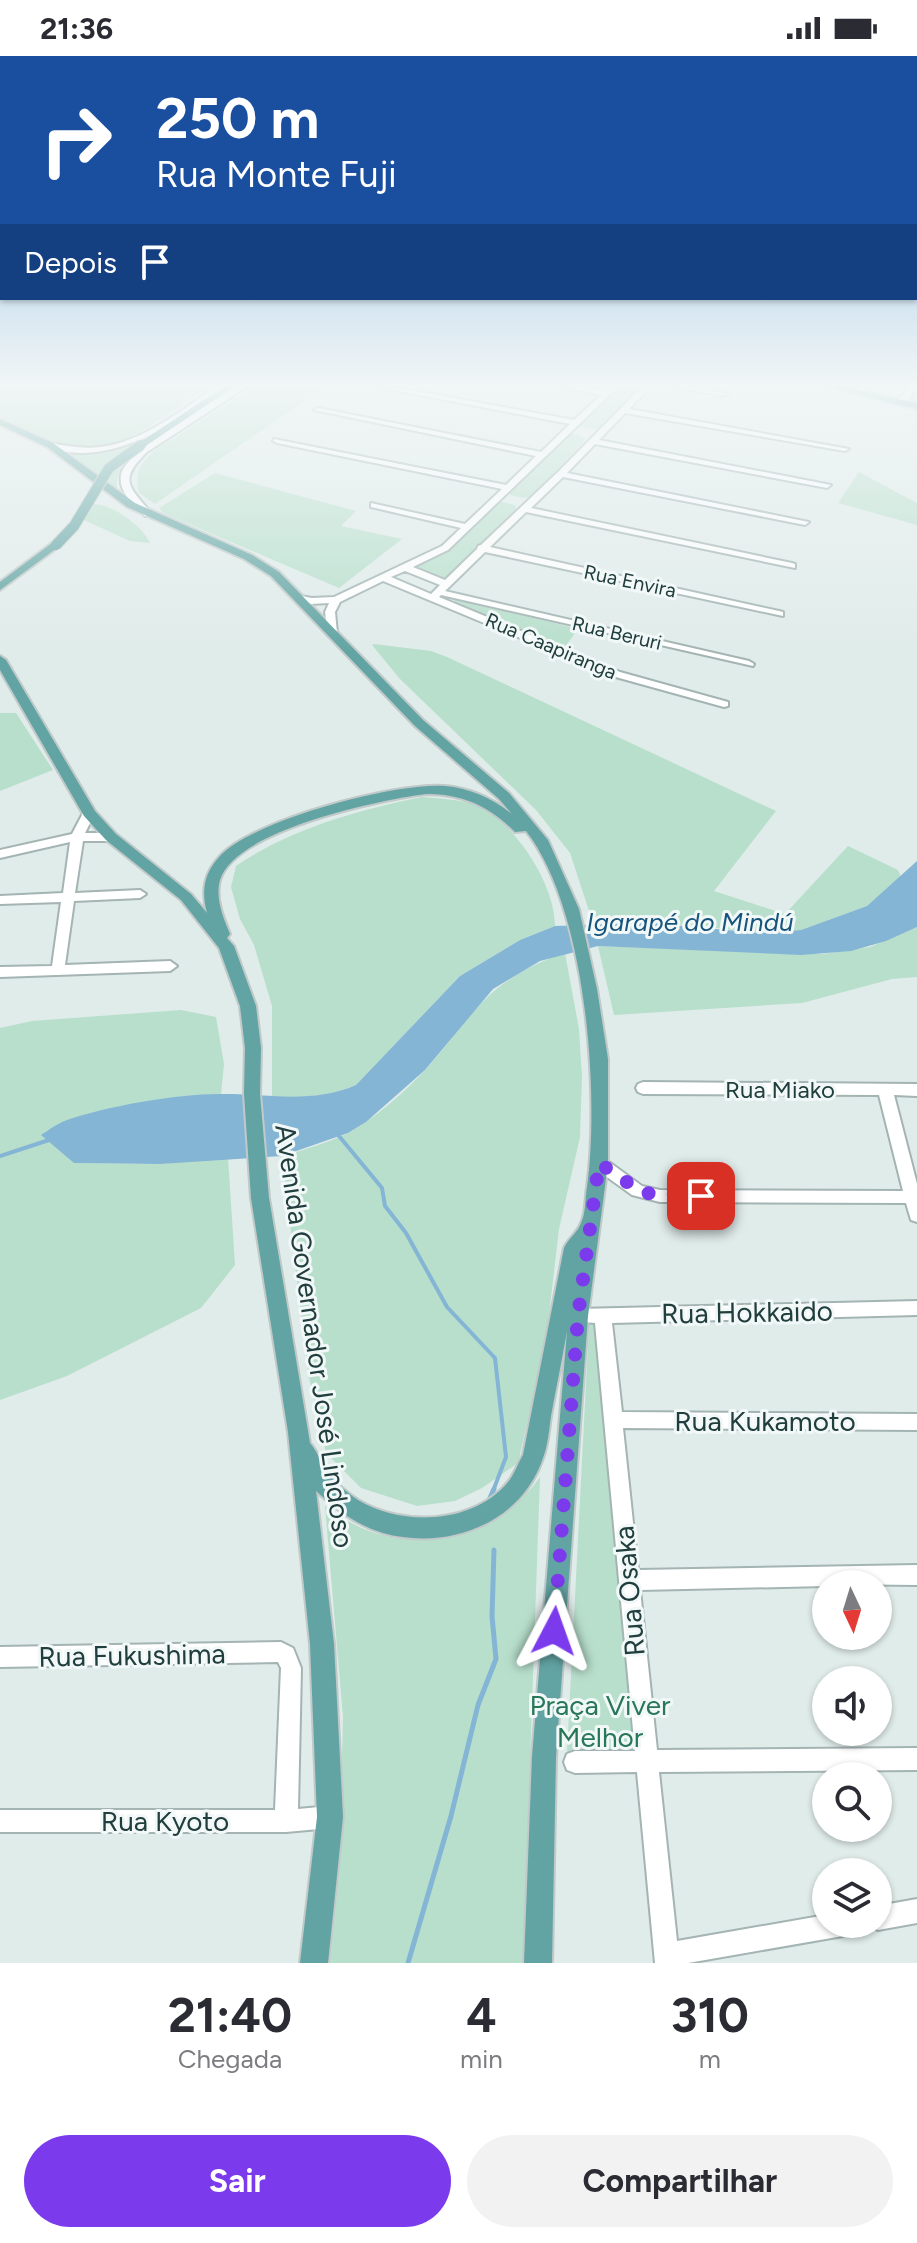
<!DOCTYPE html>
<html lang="pt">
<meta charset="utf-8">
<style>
body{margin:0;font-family:Figtree,sans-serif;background:#f2f2f3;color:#2b2b33;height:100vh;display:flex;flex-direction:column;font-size:30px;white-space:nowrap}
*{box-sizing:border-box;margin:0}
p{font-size:26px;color:#7c7c81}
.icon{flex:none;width:44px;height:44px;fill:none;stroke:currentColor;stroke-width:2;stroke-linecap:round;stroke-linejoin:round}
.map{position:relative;height:1907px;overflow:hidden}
.side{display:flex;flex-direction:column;background:#fff;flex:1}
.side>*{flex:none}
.guide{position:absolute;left:0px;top:0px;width:918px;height:244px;box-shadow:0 2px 6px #0004;background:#1a4fa0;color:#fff;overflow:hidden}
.needle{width:52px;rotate:176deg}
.controls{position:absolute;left:812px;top:1514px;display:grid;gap:16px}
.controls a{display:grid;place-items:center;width:80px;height:80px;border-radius:50%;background:#fff;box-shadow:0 2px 6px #0004;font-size:40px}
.pin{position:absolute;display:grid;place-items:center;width:68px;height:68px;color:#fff;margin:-34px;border-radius:16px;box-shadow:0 4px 12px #0006}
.me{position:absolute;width:88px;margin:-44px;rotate:4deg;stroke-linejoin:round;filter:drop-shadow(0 0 6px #0008)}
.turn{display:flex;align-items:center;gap:28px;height:168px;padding:0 24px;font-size:36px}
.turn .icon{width:104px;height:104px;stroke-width:2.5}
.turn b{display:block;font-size:56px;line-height:68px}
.then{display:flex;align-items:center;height:76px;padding:0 24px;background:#0003;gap:16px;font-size:30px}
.eta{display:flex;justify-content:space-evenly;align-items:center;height:136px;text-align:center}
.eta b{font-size:48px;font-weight:700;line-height:56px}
.action{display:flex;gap:16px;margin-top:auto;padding:16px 24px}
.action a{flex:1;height:92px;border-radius:48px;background:#7c3aed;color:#fff;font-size:32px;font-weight:700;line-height:92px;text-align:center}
.action a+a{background:#f2f2f3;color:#2b2b33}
.status{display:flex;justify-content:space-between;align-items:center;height:56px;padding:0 40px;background:#fff;direction:ltr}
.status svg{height:22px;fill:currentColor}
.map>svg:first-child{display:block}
.green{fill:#b8dfcc}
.water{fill:#85b5d5}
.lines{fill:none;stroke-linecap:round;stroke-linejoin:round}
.stream-far1{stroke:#85b5d5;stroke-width:4}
.stream{stroke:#85b5d5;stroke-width:5}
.minor-casing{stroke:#a3b4b3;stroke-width:4}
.major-casing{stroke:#c1c9c9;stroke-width:4}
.minor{fill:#fff;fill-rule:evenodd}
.major{fill:#62a4a3;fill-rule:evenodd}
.major-bridge-casing{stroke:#c1c9c9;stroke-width:12;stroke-linecap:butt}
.major-bridge{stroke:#62a4a3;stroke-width:10}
.route{stroke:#7c3aed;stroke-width:14;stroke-dasharray:0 25.2}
.labels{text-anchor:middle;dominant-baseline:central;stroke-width:6;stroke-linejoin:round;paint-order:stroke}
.far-street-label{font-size:20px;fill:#203e3d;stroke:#f1f8f7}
.street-label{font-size:24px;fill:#203e3d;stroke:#f1f8f7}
.water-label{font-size:26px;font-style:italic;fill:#16547d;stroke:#f1f8f7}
.near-street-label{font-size:28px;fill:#203e3d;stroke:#f1f8f7}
.near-park-label{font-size:28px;fill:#287759;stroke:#f1f8f7}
</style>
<div class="status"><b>21:36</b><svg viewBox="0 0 49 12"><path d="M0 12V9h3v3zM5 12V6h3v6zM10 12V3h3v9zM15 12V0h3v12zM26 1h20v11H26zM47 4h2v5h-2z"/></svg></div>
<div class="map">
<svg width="917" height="1907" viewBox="0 0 917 1907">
<rect width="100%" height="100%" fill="#e0ecea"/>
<g class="green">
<path d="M0 330H210C171 354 125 397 76 392 50 389 23 371 0 360Z"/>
<path d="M224 330H237L127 402 117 422V432L70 398 103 397 122 392Z"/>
<path d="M256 330H326L155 448 139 437C134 416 140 408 155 394Z"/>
<path d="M617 330H642L598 373 576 371Z"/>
<path d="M571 378 579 379 585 384 532 441 522 442 510 439 508 435 564 380Z"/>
<path d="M859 416 917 447V469L838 447Z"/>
<path d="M215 417 356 455 341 470 402 483 339 532 163 457 159 452Z"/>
<path d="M498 445 515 449 516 453 443 524 417 512 416 509 446 494Z"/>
<path d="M93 448C113 448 142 470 150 487L130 485 86 465 80 461 81 452Z"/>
<path d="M455 544H462L578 573 564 592 453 547Z"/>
<path d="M374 588 431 595 447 601 776 755 714 835 785 858 848 790 898 814 901 821 867 850 801 874 759 877 692 869 593 867 570 797 536 754 400 623 372 589Z"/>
<path d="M0 657H16L53 714 0 735Z"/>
<path d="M422 741C443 743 469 743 488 755 520 777 555 830 555 870L520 884 460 920 356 1029C328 1041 302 1043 272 1040V950L254 889 240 863 231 831 236 810C290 773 358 754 422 741Z"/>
<path d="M917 871V921L892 923 802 947 614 959 598 890 822 898 870 891Z"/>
<path d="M565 897 579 973 582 1021 580 1081 559 1173 546 1285 518 1407 482 1432 455 1445 417 1450 361 1432 326 1397 308 1317 282 1100C304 1094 326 1087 346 1078 371 1066 408 1033 427 1012 476 956 488 923 565 897Z"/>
<path d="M181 954 216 961 224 1008 221 1038 115 1053 64 1065 75 1107 160 1108 228 1101 235 1209 201 1252 67 1320 0 1344V972L32 965Z"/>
<path d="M589 1268 596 1269 635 1698 567 1697Z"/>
<path d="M540 1421 523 1907H330L339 1818 343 1661 325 1450C393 1504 488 1493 540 1421Z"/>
</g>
<path class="water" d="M917 805V871L886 885 851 895 801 899 598 890 540 905 493 933 425 1014 366 1066 348 1077 282 1100 160 1108 74 1107 41 1079C49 1074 58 1067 67 1064 107 1050 181 1037 224 1038 270 1038 312 1048 356 1029L460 920 520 884 555 870 651 867 759 877 801 874 867 850Z"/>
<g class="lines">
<g class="stream-far1">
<path d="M339 1080 382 1132 385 1150 406 1177 447 1251 495 1302 506 1401 493 1435"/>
<path d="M0 1100 49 1084"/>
</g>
<g class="stream">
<path d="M490 1442 494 1433"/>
<path d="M408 1907 451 1760 478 1649 496 1603 492 1560 494 1494"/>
</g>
<defs>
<g id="minor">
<path d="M218 330H227C185 365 101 417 46 389L50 387C67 390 83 393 100 391 144 386 182 353 218 330Z"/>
<path d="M239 330H248L147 396C117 425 130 431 152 458L145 460C134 448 118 436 121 419 125 395 216 344 239 330Z"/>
<path d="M372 330H388L574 364 601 339 557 330H573L605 335 611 330H619L448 494 413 511 445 524 477 493 478 490 481 489 558 416 643 330H651L629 353 849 393 845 395 625 357 599 384 831 429 827 432 595 388 567 417 809 466 805 469 563 421 531 452 792 507 795 508V512L526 456 490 491 779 555 783 556V560L485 496 445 535 749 605 754 608 753 610 441 539 439 541 620 616 728 646V650L724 651 612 620 383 525 340 546 335 556 337 577 328 579 325 556 329 547 311 548 295 543V539L312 542 334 541 442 490 461 472 371 451V447L465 468 502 433 277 387 273 385 274 383 506 429 536 400 314 354 318 352 541 396 570 368ZM405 515 440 529 431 538 391 521Z"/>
<path d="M669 330H687L728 338 724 340Z"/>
<path d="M861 330H869L862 336 858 334Z"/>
<path d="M912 330H917V333L906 346H900V342Z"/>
<path d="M89 753 95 757 85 777H111L117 781 111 785H83L75 837 140 834 146 838 140 842 74 845 65 909 170 905 177 910 170 915 0 921V911L52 910 61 846 0 848V840L63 837 70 786 0 802V794L72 778 83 757Z"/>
<path d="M643 1026 917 1028V1040L894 1039 917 1128V1166L911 1164 906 1147 660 1146 632 1139 593 1111 591 1107 593 1103 599 1101 605 1103 642 1130 660 1134 903 1135 879 1039 643 1038 638 1036 636 1032 638 1028Z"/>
<path d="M917 1245V1259L612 1267 622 1356 917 1358V1374L623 1372 638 1514 917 1509V1529L826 1528V1530L640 1534 657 1694 917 1692V1714L659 1716 677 1885 826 1859V1868H855L851 1876 843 1880 688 1907H655L637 1716 575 1717 567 1714 564 1706 567 1698 575 1695H635L595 1267 572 1265 569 1260 572 1255 578 1253Z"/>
<path d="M281 1586 293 1592 301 1612 298 1753 330 1750 338 1753 341 1761 338 1769 330 1772 286 1776H0V1754H275L281 1612 278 1606 0 1611V1591Z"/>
<path d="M917 1843V1867L878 1874 870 1870 869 1868H878V1850Z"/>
</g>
<g id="major">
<path d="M225 330H235L144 391 136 389Z"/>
<path d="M824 330H839L917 347V353Z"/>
<path d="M0 363 53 387 135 447 252 499 279 516 423 664 509 737 548 784 579 853 597 933 608 1003V1107L588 1260 556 1701 552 1907H524L532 1701 567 1275C562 1304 556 1332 551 1360 549 1374 548 1389 543 1402 521 1468 447 1495 383 1477 356 1469 336 1453 316 1435L334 1588 343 1761 328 1907H300L317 1761 310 1588 288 1376 251 1142 244 1038 245 992 240 950 219 892 181 844 106 784 84 760 0 614V600L6 604 95 755 116 778 191 838 207 857C201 835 204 817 220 800 253 764 396 726 445 730 470 732 493 743 512 758L499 743 415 670 271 520 244 503 127 451 47 391 0 369ZM426 738C463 738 489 750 515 776L526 775C586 851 600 1037 587 1131 585 1142 586 1157 581 1167 578 1176 568 1183 564 1192L523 1399C518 1407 514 1419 508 1426 474 1468 402 1471 358 1444 349 1438 336 1427 329 1419 322 1409 318 1396 310 1387L269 1142 260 1038 261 992 256 950 234 890 227 882 230 878C223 861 215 842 220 824 235 774 379 744 426 738Z"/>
<path d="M52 487 61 489 0 534V526Z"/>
</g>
</defs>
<use href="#minor" class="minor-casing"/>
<use href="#major" class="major-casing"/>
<use href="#minor" class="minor"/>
<use href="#major" class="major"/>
<defs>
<path id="major-bridge" d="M56 489 74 470 109 412 141 389"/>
</defs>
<use href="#major-bridge" class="major-bridge-casing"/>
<use href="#major-bridge" class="major-bridge"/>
</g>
<linearGradient id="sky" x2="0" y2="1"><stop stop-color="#80b4e0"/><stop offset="0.55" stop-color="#f1f6f6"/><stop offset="1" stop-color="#f1f6f6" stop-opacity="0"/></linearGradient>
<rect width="917" height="597" fill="url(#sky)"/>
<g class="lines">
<path class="route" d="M554 1575 578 1260 599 1107 643 1137 701 1140"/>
</g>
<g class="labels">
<g class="far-street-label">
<text transform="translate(630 525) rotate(12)">Rua Envira</text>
<text transform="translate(617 577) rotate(13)">Rua Beruri</text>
<text transform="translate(551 590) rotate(23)">Rua Caapiranga</text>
</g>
<g class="street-label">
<text x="780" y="1033">Rua Miako</text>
</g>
<g class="water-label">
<text x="690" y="866">Igarapé do Mindú</text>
</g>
<g class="near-street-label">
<text transform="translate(747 1256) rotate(-1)">Rua Hokkaido</text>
<text transform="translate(315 1280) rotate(82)">Avenida Governador José Lindoso</text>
<text x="765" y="1365">Rua Kukamoto</text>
<text transform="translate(629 1535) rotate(-95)">Rua Osaka</text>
<text transform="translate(132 1599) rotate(-1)">Rua Fukushima</text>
<text x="165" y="1765">Rua Kyoto</text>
</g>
<g class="near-park-label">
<text x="600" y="1649">Praça Viver<tspan x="600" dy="32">Melhor</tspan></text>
</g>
</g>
</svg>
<div class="controls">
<a><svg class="needle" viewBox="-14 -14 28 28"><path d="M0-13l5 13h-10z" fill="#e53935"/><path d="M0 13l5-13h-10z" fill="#7c7c81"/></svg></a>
<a><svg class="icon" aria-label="sound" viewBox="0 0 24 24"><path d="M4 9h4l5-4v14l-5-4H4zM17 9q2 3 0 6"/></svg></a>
<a><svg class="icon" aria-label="search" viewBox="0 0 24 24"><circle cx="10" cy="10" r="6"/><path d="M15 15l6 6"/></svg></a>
<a><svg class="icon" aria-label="layers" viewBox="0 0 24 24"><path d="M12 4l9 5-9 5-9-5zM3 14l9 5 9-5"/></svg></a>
</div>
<div class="pin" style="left:701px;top:1140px;background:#d93025"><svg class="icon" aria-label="arrive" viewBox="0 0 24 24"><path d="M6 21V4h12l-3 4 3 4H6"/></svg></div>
<svg class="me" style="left:554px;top:1575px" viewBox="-20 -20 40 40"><path d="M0-17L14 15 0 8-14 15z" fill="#7c3aed" stroke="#fff" stroke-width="4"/></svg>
<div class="guide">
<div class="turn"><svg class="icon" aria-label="right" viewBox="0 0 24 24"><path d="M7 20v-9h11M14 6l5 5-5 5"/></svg><div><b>250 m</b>Rua Monte Fuji</div></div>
<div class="then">Depois<svg class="icon" aria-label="arrive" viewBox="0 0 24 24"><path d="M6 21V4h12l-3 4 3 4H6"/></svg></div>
</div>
</div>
<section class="side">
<div class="eta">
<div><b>21:40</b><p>Chegada</p></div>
<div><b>4</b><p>min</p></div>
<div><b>310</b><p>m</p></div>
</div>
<div class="action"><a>Sair</a><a>Compartilhar</a></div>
</section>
